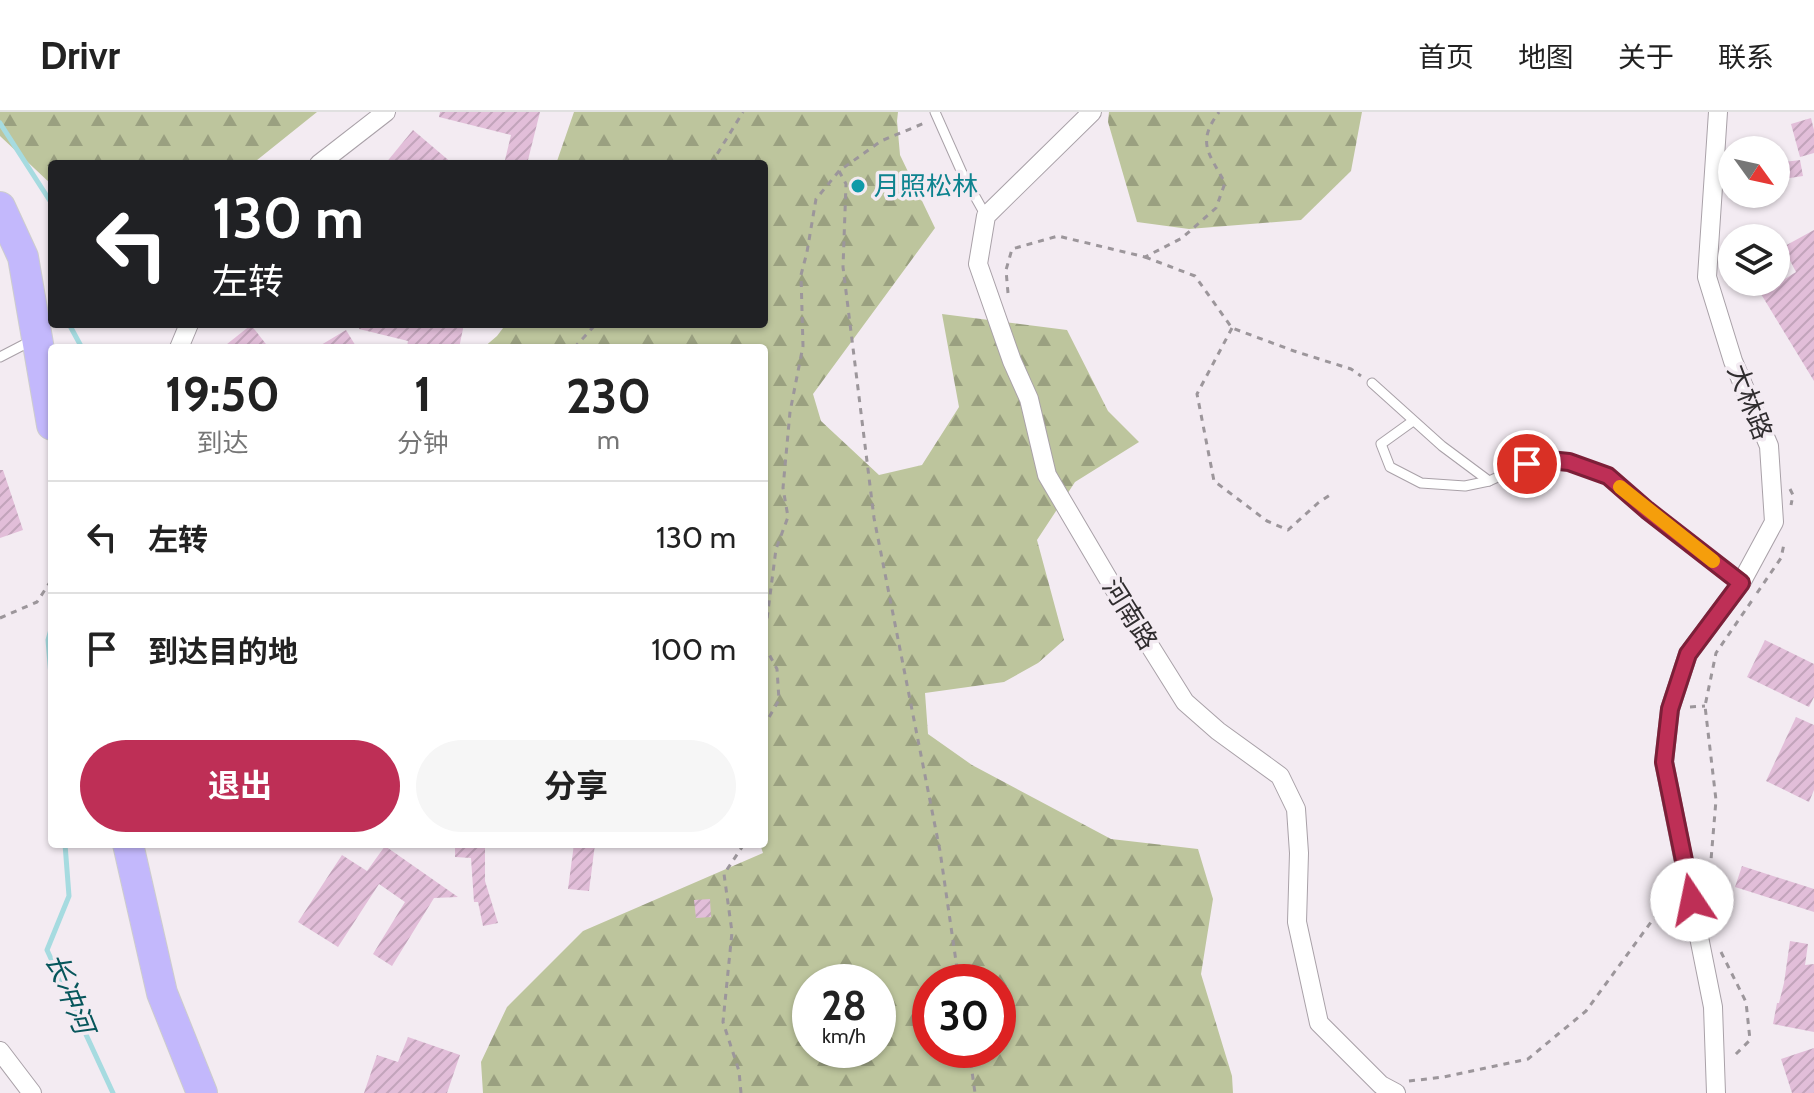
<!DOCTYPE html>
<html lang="zh">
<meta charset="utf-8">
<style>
body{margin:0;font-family:Cabin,"Noto Sans SC",sans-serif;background:#f6f6f6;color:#222;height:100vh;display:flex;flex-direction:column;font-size:30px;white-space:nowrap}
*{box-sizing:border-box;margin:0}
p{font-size:26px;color:#767676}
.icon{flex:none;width:44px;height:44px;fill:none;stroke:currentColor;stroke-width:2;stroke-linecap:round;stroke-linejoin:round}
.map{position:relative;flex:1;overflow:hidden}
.drawer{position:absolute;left:48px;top:232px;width:720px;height:504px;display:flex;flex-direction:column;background:#fff;border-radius:8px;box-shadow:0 2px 6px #0004}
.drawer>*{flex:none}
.guide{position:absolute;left:48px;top:48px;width:720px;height:168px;border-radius:8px;box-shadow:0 2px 6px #0004;background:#202124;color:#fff;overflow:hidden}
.needle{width:52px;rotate:123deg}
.tools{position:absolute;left:1718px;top:24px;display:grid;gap:16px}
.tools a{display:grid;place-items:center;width:72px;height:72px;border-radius:50%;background:#fff;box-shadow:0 2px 6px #0004;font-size:40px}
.speed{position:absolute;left:792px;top:852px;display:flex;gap:16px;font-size:40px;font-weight:700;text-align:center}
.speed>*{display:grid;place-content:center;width:104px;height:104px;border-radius:50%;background:#fff;box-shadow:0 2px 6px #0004;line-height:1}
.speed small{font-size:20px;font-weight:400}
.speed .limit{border:12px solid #d22;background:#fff;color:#111}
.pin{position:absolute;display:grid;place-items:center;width:68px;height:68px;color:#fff;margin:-34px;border:4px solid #fff;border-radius:50%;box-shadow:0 2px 8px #0007}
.me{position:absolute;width:88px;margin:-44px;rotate:349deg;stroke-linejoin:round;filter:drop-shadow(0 0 6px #0008)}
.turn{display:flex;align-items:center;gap:28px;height:168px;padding:0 32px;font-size:36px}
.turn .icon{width:104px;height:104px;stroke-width:2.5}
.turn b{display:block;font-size:56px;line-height:68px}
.eta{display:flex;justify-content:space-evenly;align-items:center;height:136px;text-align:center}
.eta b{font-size:48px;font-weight:700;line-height:56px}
.primary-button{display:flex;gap:16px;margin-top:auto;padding:16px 32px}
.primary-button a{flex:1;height:92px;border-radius:48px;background:#be2f56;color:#fff;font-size:32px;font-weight:700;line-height:92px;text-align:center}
.primary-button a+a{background:#f6f6f6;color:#222}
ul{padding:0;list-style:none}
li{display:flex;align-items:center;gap:24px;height:112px;padding:0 32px;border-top:2px solid #e0e0e0}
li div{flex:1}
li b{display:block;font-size:30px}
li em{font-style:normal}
header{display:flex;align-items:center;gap:48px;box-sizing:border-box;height:112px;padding:0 40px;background:#fff;border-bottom:2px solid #e0e0e0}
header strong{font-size:38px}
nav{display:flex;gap:44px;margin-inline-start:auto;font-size:28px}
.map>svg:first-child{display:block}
.forest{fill:url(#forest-firs);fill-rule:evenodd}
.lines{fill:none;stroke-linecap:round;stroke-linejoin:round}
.stream{stroke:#a6dbe0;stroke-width:5}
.building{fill:url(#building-hatch)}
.service-casing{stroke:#a9a1a8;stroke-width:11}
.minor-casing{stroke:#a9a1a8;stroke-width:20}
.primary-casing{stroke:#cdcdcd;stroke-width:32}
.path{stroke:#9c969b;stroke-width:3;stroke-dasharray:6 6;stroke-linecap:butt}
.service{stroke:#fff;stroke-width:9}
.minor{stroke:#fff;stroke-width:18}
.primary{stroke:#c3b8fc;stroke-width:30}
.route-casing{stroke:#7c1f38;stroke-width:20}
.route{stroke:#be2f56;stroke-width:14}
.slow{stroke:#f59e0b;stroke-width:14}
.culture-dot{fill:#0f9aa8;stroke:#f3ebf2;stroke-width:3}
.labels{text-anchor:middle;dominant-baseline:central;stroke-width:7;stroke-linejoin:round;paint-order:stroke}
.culture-label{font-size:26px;fill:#0d838f;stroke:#f3ebf2;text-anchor:start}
.street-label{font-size:26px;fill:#302d2f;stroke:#f3ebf2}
.water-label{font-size:28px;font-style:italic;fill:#07565b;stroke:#f3ebf2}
</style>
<header>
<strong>Drivr</strong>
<nav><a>首页</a><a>地图</a><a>关于</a><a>联系</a></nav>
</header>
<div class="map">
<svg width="1814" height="981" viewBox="0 0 1814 981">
<defs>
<pattern id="forest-firs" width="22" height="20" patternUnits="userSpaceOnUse" patternTransform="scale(2)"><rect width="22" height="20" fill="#bdc59d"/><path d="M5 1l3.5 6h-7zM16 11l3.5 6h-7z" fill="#9aa080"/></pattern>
<pattern id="building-hatch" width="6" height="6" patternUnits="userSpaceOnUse" patternTransform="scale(2)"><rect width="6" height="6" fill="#e2bed9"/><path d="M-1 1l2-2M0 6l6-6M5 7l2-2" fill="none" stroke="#c2a4bb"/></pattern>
</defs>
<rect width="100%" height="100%" fill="#f3ebf2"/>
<g class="forest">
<path d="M0 0H317L252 52H52V73L0 24Z"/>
<path d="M574 0H898L897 9 900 43 935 116 813 282 821 309 879 363 922 353 959 295 942 202 1067 218 1108 299 1139 330 1075 370 1037 428 1064 528 1038 551 1004 570 925 581 928 622 972 653 1111 727 1198 737 1213 787 1201 862 1232 964 1233 981H483L481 950 507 895 583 819 763 741 760 732H764V236H483L497 224 506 212H764V52H556ZM810 870H878V938H810ZM930 870H998V938H930Z"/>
<path d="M1109 0H1362L1351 59 1301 108 1189 117 1137 110 1108 10Z"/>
</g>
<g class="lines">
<g class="stream">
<path d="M0 11 52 92"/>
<path d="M69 212 82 236"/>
<path d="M52 514 48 528 52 576"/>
<path d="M65 732 69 784 47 838 113 981"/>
</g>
</g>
<g class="building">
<path d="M440 0H540L527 52H504L511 23 439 5Z"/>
<path d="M1811 6 1814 18V41L1800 45 1791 12Z"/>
<path d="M413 18 453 52H385Z"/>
<path d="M1800 48 1803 64 1776 68V51Z"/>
<path d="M1814 118V269L1761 182 1796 160 1783 135Z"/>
<path d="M360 212H464L459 236H418L407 234 408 229 359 217Z"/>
<path d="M251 213 269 236H222Z"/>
<path d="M346 218 357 236H316Z"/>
<path d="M0 358H3L23 418 0 426Z"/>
<path d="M1765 528 1814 552V585L1809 595 1747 565Z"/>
<path d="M1796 605 1814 613V678L1809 690 1766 669Z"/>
<path d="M455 732H485V769L498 811 483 814 478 790H474L471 746 455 745Z"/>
<path d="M574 732H595L589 779 568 777Z"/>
<path d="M385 734 458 785 434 786 392 854 373 842 405 790 379 772 338 835 298 810 342 743 367 759Z"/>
<path d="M1742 754 1814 777V800L1735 775Z"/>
<path d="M710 787 711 805 696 806 694 788Z"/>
<path d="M1790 829 1808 832 1805 853 1814 852V920L1773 912 1777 891H1779L1784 871Z"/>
<path d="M408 925 460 943 447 981H364L377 943 398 950Z"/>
<path d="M1814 936V981H1792L1781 947Z"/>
</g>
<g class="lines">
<defs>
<g id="service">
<path d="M935 0 963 63 986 104"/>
<path d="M0 245 31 229"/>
<path d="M1372 271 1442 334 1489 369 1527 352 1549 348 1569 350 1608 364 1647 398 1741 471"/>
<path d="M1413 309 1381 332 1390 355 1421 371 1465 374 1489 369"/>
</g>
<g id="minor">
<path d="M1092 0 986 104 978 152 1012 249 1029 287 1047 363 1113 475 1185 590 1218 619 1280 664 1296 697 1299 741 1297 810 1319 911 1381 973 1396 981"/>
<path d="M319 52 386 0"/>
<path d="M179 236 189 212"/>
<path d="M0 939 32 981"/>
<path d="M1716 981 1713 895 1664 650 1670 597 1688 542 1741 471 1774 410 1769 334 1733 249 1707 165 1718 0"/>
</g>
<g id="primary">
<path d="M0 95 23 145 52 313"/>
<path d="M128 732 162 881 202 981"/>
</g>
</defs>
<use href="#service" class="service-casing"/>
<use href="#minor" class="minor-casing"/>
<use href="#primary" class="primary-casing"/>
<g class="path">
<path d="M711 52 743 0"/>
<path d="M839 59 846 72 843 155 874 406 940 739 959 870"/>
<path d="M1145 145 1195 164 1232 216 1294 239 1351 257 1361 264"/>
<path d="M1008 181 1006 158 1012 137 1058 124 1145 145 1182 126 1216 96 1225 71C1209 41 1196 31 1219 0"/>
<path d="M1232 216 1197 282 1214 369 1267 409 1288 418 1318 391 1333 381"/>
<path d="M574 236 596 212"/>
<path d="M1790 377 1793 383 1791 393"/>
<path d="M1757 481 1781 446 1784 432"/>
<path d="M0 506 37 490 52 467"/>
<path d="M764 530 776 437 788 405 783 376 790 300 803 234 801 163 807 140 816 87 839 59 881 29 927 10"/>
<path d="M764 533 777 557 779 588 764 614"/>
<path d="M1690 595 1705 594"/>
<path d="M1712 794 1710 760 1716 688 1705 594 1716 541 1753 487"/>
<path d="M1721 840 1746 890 1750 928 1732 946"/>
<path d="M969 938 975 981"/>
<path d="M1409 969 1444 965 1528 947 1586 899 1673 780"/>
<path d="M741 981 739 959 723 910 732 820 724 762 744 732"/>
</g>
<use href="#service" class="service"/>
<use href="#minor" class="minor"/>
<use href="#primary" class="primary"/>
</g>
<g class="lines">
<defs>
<path id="route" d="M1527 352 1549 348 1569 350 1608 364 1647 398 1741 471 1688 542 1670 597 1664 650 1692 788"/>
</defs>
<use href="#route" class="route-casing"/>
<use href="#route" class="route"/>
<path class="slow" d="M1620 375 1713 449"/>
</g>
<circle class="culture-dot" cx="858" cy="74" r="8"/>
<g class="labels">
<g class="culture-label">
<text x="874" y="74">月照松林</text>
</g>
<g class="street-label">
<text transform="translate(1750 290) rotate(69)">大林路</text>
<text transform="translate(1130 502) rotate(58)">河南路</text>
</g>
<g class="water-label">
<text transform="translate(70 881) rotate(68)">长冲河</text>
</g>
</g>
</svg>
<div class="tools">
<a><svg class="needle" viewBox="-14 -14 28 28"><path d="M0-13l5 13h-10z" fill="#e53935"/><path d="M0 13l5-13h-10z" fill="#767676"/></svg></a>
<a><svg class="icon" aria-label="layers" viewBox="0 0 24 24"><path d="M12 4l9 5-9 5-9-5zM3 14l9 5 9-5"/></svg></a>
</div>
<div class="speed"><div>28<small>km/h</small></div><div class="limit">30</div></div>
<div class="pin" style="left:1527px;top:352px;background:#d93025"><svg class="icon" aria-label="arrive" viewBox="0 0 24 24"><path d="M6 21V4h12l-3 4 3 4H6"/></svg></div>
<svg class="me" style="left:1692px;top:788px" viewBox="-20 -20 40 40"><circle r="19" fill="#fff"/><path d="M0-13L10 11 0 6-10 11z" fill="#be2f56"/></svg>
<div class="guide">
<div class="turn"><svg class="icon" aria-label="left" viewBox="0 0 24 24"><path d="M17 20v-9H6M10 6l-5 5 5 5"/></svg><div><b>130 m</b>左转</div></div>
</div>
<section class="drawer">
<div class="eta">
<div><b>19:50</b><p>到达</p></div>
<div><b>1</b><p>分钟</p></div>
<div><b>230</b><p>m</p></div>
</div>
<ul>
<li><svg class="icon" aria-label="left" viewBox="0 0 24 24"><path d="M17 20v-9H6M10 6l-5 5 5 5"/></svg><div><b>左转</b></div><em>130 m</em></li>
<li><svg class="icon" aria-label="arrive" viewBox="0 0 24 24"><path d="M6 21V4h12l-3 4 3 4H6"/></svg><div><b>到达目的地</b></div><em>100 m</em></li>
</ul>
<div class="primary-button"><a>退出</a><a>分享</a></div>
</section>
</div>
